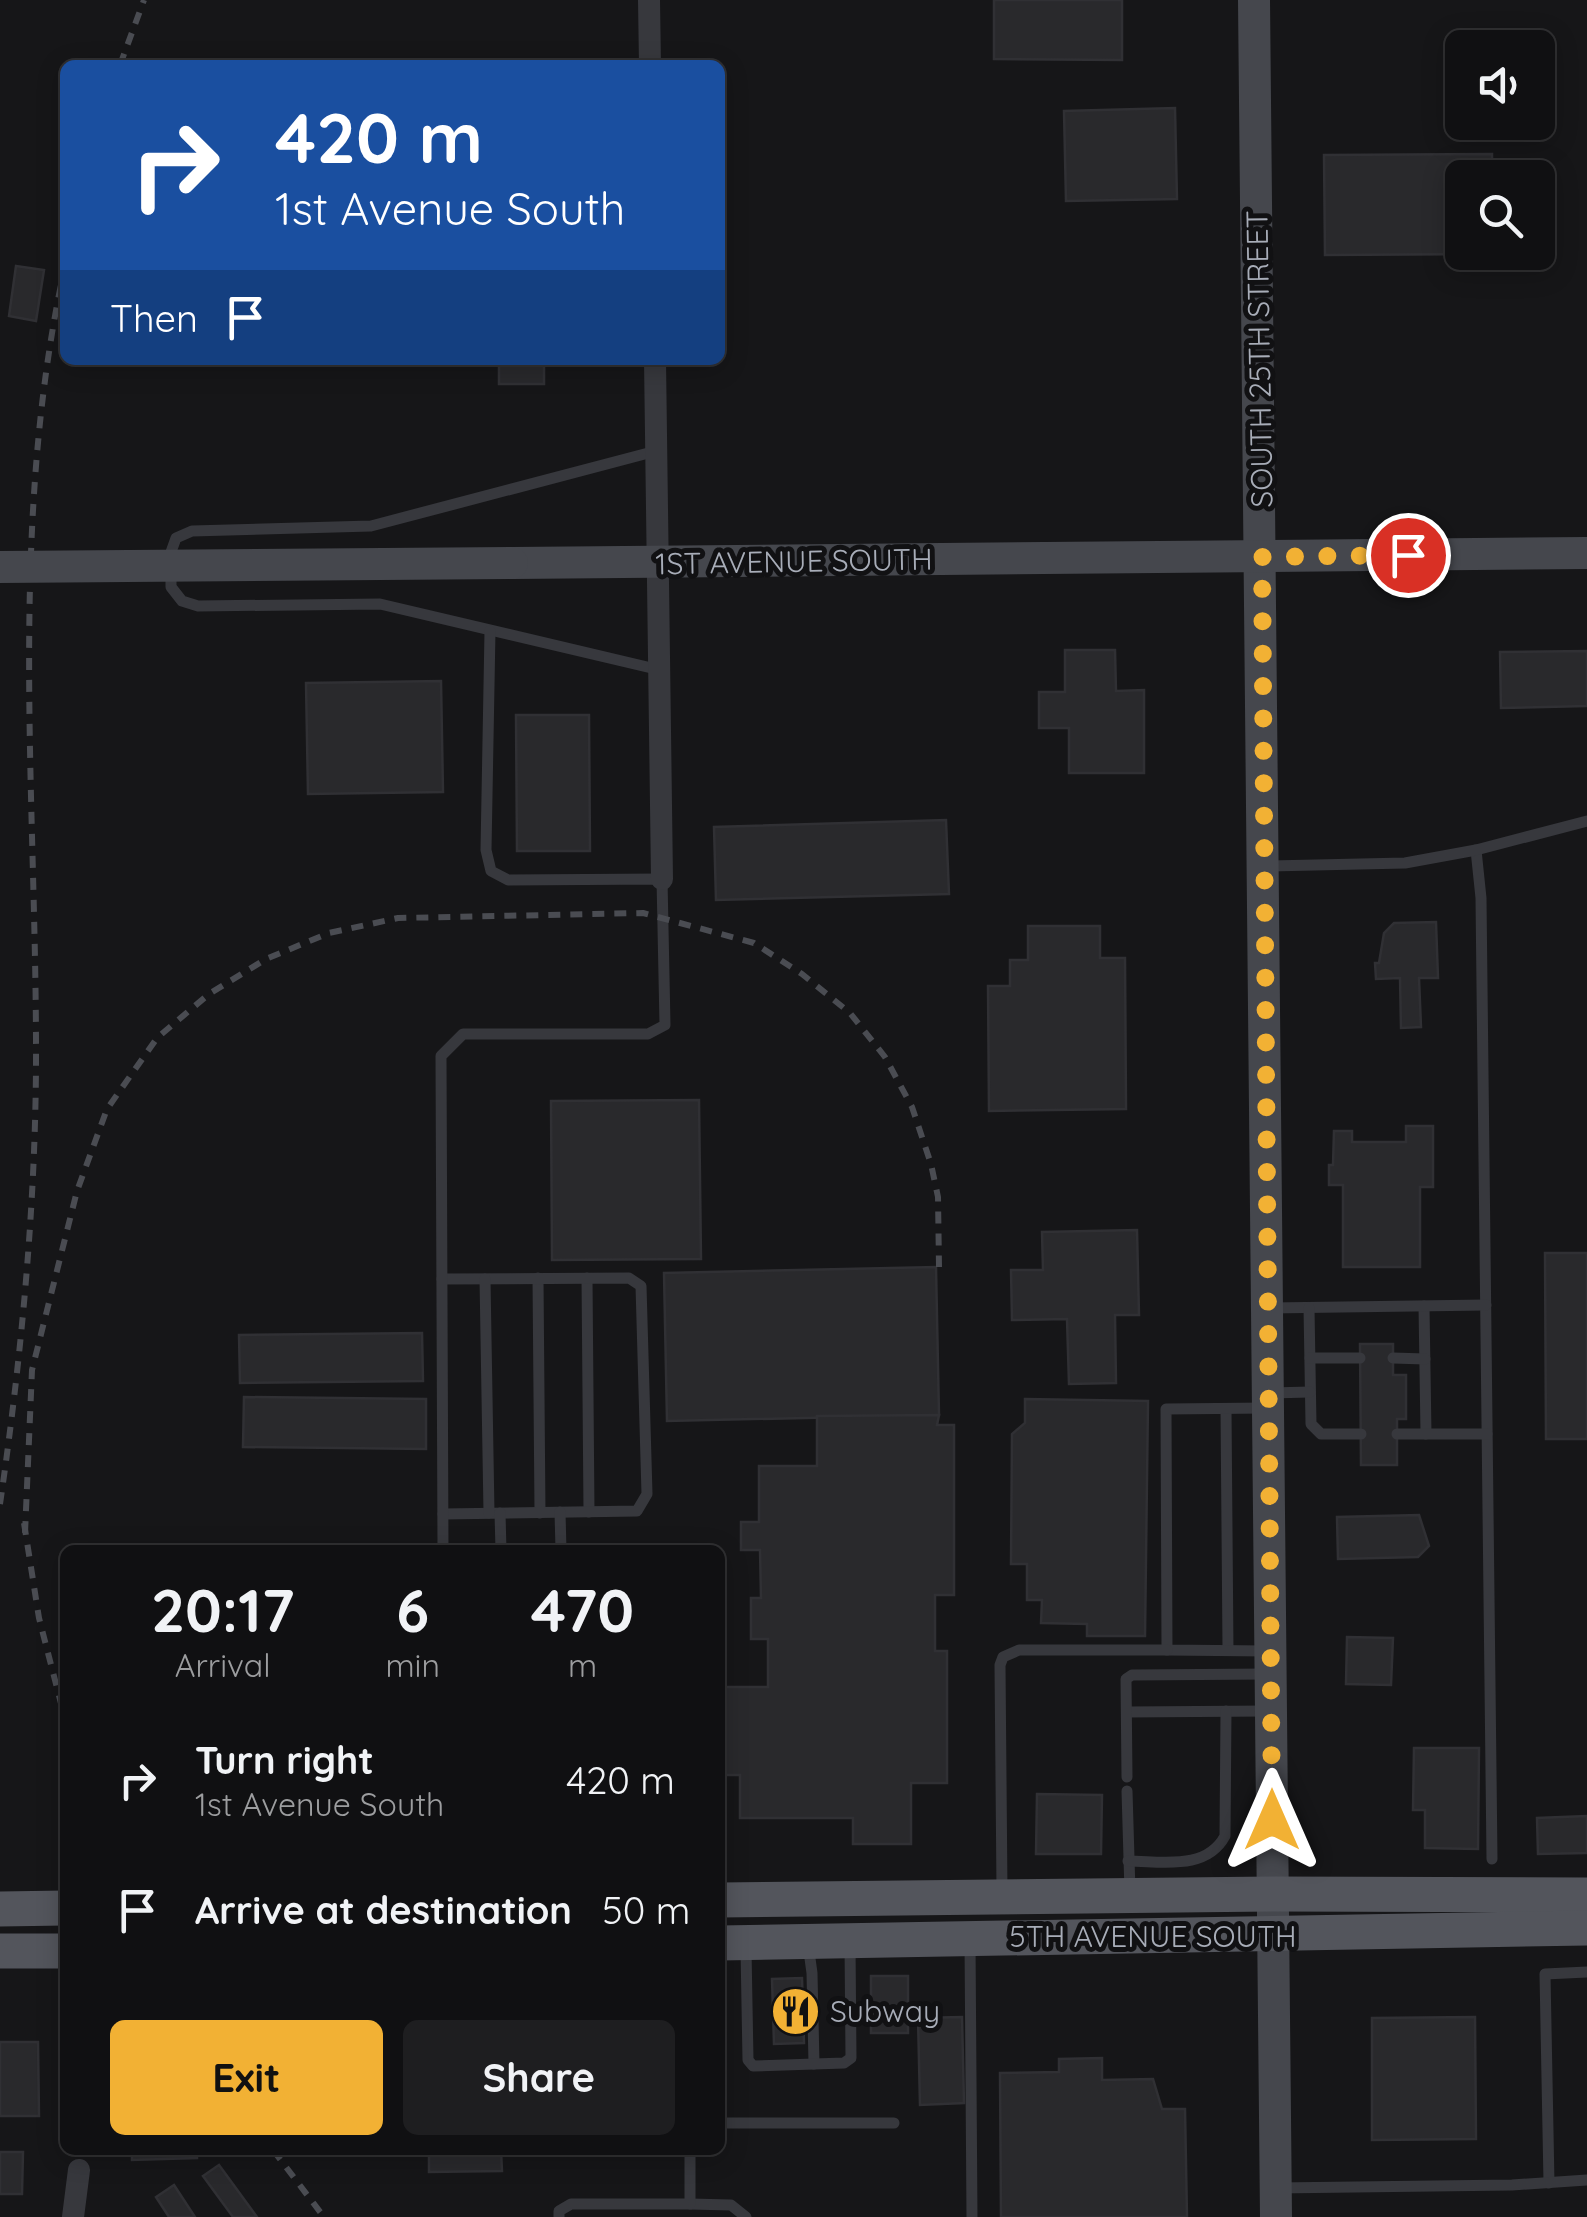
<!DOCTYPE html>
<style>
body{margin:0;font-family:Quicksand,sans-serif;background:#1e1e20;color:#f1f3f6;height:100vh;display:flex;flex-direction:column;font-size:38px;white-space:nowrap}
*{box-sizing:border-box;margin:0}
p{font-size:32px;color:#9c9d9f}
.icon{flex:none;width:55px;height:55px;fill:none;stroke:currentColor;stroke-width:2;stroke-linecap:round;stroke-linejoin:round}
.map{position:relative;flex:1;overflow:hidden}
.panel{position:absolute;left:60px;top:1545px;width:665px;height:610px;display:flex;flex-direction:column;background:#101012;border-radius:15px;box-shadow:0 5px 25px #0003,0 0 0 2px #303032}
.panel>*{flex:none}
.banner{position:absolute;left:60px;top:60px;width:665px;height:305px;border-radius:15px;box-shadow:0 5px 25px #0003,0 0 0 2px #303032;background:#1a4fa0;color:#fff;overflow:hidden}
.buttons{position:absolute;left:1445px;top:30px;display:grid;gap:20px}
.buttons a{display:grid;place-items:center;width:110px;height:110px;border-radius:15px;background:#101012;box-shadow:0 5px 25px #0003,0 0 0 2px #303032;font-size:50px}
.pin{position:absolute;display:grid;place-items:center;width:85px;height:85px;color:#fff;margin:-42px;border:5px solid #fff;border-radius:50%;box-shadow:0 2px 10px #0007}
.me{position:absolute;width:110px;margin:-55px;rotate:0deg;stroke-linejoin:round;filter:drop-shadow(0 0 8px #0008)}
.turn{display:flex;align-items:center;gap:35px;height:210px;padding:0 50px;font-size:45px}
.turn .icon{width:130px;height:130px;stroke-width:2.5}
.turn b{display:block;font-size:70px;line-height:85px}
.then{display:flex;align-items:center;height:95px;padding:0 50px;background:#0003;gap:20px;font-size:38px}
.eta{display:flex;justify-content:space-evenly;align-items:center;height:170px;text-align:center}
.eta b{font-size:60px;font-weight:700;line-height:70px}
.button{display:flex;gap:20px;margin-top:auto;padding:20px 50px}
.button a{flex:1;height:115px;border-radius:15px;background:#f2b134;color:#111;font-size:40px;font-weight:700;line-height:115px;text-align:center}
.button a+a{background:#1e1e20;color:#f1f3f6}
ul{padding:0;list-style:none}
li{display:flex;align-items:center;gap:30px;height:130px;padding:0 50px}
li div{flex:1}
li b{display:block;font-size:38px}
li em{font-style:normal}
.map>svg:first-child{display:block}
.building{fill:#29292c;stroke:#303034;stroke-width:2.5}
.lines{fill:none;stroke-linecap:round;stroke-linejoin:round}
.lane{stroke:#37383d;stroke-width:11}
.street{stroke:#37383d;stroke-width:22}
.secondary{stroke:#45474d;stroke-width:32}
.primary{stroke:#53555c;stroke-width:35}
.rail{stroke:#4a4c52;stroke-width:6;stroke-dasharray:12 10;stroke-linecap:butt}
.secondary-bridge{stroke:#45474d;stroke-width:32}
.route{stroke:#f2b134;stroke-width:18;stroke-dasharray:0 32.4}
.labels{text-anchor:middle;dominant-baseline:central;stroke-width:10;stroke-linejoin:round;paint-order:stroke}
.street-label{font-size:30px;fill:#a8adb8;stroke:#111113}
.poi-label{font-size:30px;fill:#a8adb8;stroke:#111113;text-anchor:start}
</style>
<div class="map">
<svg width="1587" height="2217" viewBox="0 0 1587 2217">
<rect width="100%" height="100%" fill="#161618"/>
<g class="building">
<path d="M994 0H1122V60L994 59Z"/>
<path d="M1175 108 1177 199 1066 201 1064 111Z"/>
<path d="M1492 154V178H1462V252L1492 254 1325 255 1324 155Z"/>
<path d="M16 266 44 270 36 321 9 316Z"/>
<rect x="499" y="360" width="45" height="24"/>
<path d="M1065 650H1115L1116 691 1144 690V773H1069V728H1039V692H1065Z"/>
<path d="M1587 651V706L1501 708 1500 652Z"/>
<path d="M441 681 443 792 308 794 306 683Z"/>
<path d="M516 715H589L590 851H517Z"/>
<path d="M946 820 949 894 716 900 714 827Z"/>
<path d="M1436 922 1438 978H1419L1421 1027 1401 1028 1400 978 1376 979 1375 963H1379L1384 933 1394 923Z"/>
<path d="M1028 926H1100V958H1125L1126 1109 989 1111 988 986H1010V960H1028Z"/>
<path d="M699 1100 701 1259 552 1260 551 1101Z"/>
<path d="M1406 1126H1433V1187H1420V1267H1343V1185H1329V1165H1333L1334 1131H1352V1142H1406Z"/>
<path d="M1137 1230 1139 1315H1115L1116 1383 1069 1384 1067 1319 1012 1320 1011 1270H1043L1042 1232Z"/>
<path d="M1545 1253H1587V1439H1546Z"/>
<path d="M936 1267 939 1415 667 1421 664 1273Z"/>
<path d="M422 1333 423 1381 240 1383 239 1335Z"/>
<path d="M1360 1344H1393V1375H1406V1419H1397V1465H1361Z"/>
<path d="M244 1397 426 1399V1449L243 1447Z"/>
<path d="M1025 1399 1148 1401 1145 1636H1087V1624L1041 1623 1042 1600H1027V1564H1011L1012 1434 1025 1423Z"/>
<path d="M939 1415 937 1425H954V1595H935V1651H947V1783H911V1844H853V1818H740V1775H720V1687H768V1639H751V1598H761L760 1550H741V1522H759V1466H817V1416Z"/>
<path d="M1419 1515 1429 1546 1418 1557 1338 1559 1337 1517Z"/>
<path d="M1347 1637 1393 1638 1391 1685 1346 1684Z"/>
<path d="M1414 1748H1479L1478 1849 1425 1848V1810H1413Z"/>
<path d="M1037 1794 1102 1795 1101 1854H1036Z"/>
<path d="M1587 1816V1853L1538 1854 1537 1818Z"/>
<rect x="871" y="1976" width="37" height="57"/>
<path d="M802 1978 804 2043 774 2044 772 1979Z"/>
<path d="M962 2017 964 2103 920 2105 918 2018Z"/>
<path d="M1475 2017 1476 2139 1372 2140V2018Z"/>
<path d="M0 2042H38L39 2116H0Z"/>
<path d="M1102 2058V2080L1153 2079 1162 2109H1185L1187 2217H1001L1000 2073 1059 2072V2059Z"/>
<path d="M132 2150H197V2158L132 2160Z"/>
<path d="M429 2150H501L502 2171 429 2172Z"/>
<path d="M0 2152H23L22 2194H0Z"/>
<path d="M219 2165 257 2217H233L203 2176Z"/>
<path d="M174 2185 195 2217H169L156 2197Z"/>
</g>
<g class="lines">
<g class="lane">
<path d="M656 451 371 526 192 531 176 538 171 552V587L182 601 198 606 380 604 660 670"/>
<path d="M1476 850 1481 898 1492 1859"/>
<path d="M1265 866 1405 863 1476 850 1587 821"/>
<path d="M538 1278 540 1513"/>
<path d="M587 1278 589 1512"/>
<path d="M442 1279 629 1278 641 1286 647 1494 637 1511 443 1514"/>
<path d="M485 1279 489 1513"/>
<path d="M1424 1306 1426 1434"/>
<path d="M1269 1308 1486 1305"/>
<path d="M1309 1308 1311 1424 1321 1434H1361"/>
<path d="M1310 1358H1360"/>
<path d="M1393 1358 1425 1359"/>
<path d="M1270 1393 1310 1392"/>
<path d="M1226 1409 1228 1650"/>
<path d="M1397 1434H1487"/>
<path d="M560 1512 561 1550"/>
<path d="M500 1513 501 1550"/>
<path d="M443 1550 441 1056 463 1034H648L665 1025 662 879 508 880 491 871 486 850 490 631"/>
<path d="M1267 1651 1167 1650 1166 1409 1267 1408"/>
<path d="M1127 1712 1267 1711"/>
<path d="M1127 1777 1126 1679 1132 1675 1267 1674"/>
<path d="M1127 1791 1130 1892"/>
<path d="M1128 1861C1162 1861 1206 1871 1225 1836L1226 1711"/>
<path d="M1002 1891 1000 1665 1003 1657 1019 1650H1167"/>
<path d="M970 1941 972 2217"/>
<path d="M808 1944 812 1973 814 2064"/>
<path d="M746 1949 748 2060 753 2066 844 2063 851 2058 850 1944"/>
<path d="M720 2123H894"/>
<path d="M1549 2183 1545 1974 1587 1972"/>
<path d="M1276 2188 1512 2185 1587 2180"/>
<path d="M690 2204 731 2205 746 2217"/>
<path d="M559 2217V2211L571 2204H690V2150"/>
</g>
<g class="street">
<path d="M649 0 650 65"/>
<path d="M655 360 662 879"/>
<path d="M73 2217 79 2170"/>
</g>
<g class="secondary">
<path d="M1254 0 1276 2217"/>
<path d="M512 563 1587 553"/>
</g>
<g class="primary">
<path d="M720 1900 1273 1894 1587 1895"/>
<path d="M0 1909 65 1908"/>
<path d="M720 1943 1587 1928"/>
<path d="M0 1951H65"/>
</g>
<g class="rail">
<path d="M120 65 144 0"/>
<path d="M0 1504C21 1360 35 1212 36 1067 37 801 7 528 65 266"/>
<path d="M24 1523 39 1618 65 1719"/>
<path d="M25 1533 32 1370 77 1191 107 1109 157 1038 209 994 266 959 329 933 398 918 643 913 754 943 802 974 850 1013 885 1057 912 1107 931 1164 938 1197 939 1267"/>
<path d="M273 2150 324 2217"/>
</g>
<path class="secondary-bridge" d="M0 567 512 563"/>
</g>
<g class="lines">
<path class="route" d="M1272 1820 1262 557 1408 555"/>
</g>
<defs>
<symbol id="restaurant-disc" viewBox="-11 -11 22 22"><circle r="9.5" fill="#f2b134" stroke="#111113"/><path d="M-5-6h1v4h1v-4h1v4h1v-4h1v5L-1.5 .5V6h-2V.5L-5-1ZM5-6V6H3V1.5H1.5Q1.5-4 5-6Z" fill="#111"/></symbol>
</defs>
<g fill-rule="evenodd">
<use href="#restaurant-disc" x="768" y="1984" width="55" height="55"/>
</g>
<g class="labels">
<g class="street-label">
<text transform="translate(1259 359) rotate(-91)">SOUTH 25TH STREET</text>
<text transform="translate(794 561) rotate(-1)">1ST AVENUE SOUTH</text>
<text x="1153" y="1936">5TH AVENUE SOUTH</text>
</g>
<g class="poi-label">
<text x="830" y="2011">Subway</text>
</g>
</g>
</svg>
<div class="buttons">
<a><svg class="icon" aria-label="sound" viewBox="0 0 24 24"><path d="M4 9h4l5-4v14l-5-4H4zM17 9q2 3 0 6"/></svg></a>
<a><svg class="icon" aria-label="search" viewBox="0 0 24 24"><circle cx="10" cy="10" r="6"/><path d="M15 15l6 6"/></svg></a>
</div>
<div class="pin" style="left:1408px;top:555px;background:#d93025"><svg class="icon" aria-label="arrive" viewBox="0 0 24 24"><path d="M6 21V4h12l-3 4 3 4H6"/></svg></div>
<svg class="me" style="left:1272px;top:1820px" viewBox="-20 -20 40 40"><path d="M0-17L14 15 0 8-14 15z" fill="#f2b134" stroke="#fff" stroke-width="4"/></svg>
<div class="banner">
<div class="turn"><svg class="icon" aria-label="right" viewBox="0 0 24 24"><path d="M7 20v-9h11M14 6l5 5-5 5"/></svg><div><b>420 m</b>1st Avenue South</div></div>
<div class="then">Then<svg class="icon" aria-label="arrive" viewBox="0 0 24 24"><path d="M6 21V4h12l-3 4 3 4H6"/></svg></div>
</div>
<section class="panel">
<div class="eta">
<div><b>20:17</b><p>Arrival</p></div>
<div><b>6</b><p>min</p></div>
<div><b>470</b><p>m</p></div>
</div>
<ul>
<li><svg class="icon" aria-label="right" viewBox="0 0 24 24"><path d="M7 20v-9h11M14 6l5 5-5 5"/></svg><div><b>Turn right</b><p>1st Avenue South</p></div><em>420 m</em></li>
<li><svg class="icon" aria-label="arrive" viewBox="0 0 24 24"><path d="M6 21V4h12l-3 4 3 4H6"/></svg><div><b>Arrive at destination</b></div><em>50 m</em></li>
</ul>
<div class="button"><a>Exit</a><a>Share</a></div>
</section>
</div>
